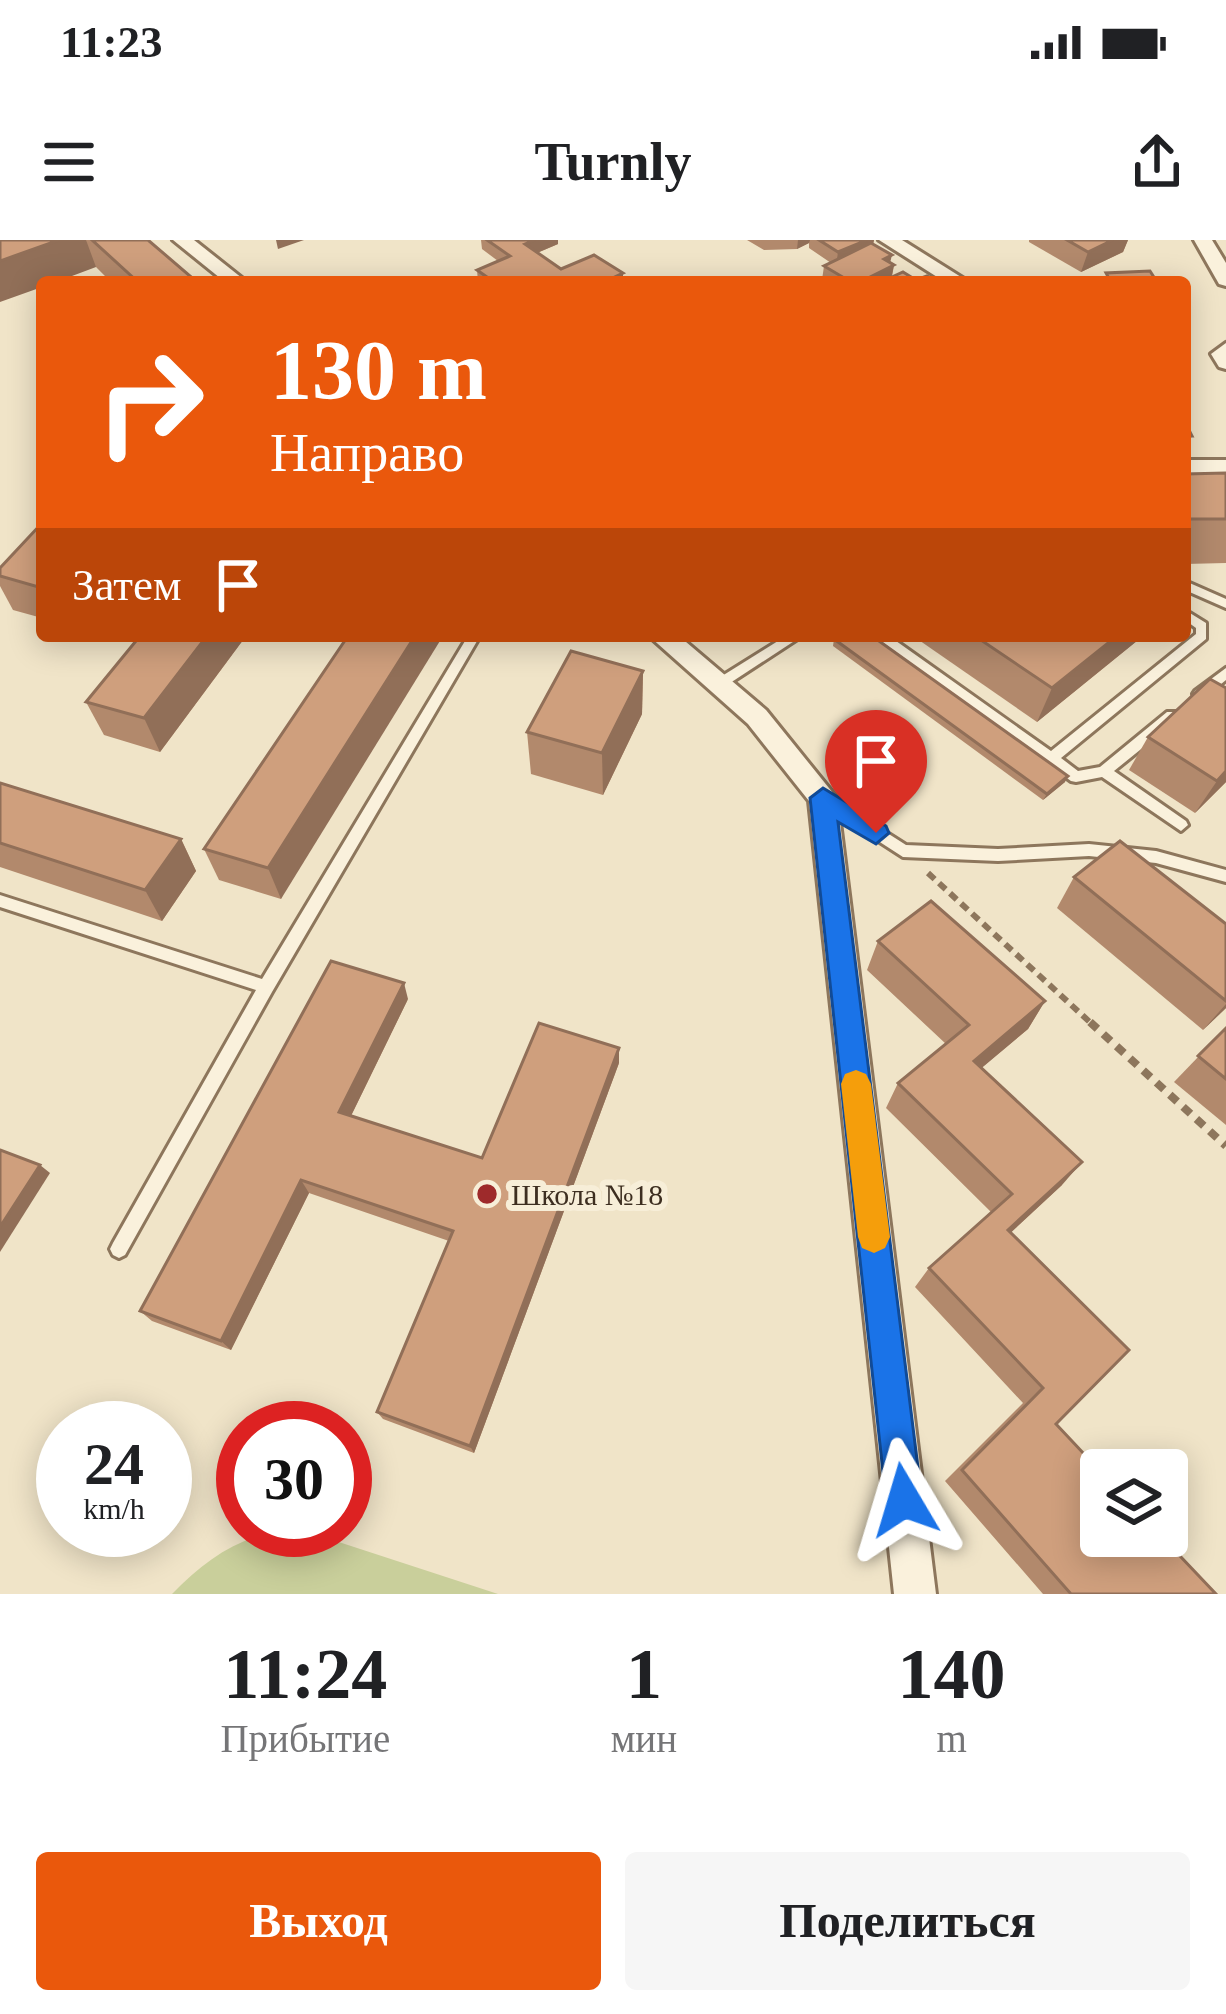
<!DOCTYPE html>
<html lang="ru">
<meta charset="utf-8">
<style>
body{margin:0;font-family:Georgia,serif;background:#f6f6f6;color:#202124;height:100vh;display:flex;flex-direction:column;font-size:45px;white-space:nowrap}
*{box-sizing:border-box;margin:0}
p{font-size:39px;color:#757577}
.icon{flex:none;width:66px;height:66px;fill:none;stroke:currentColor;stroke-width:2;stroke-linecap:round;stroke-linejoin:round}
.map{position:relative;height:1354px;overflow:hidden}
.drawer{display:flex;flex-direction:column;background:#fff;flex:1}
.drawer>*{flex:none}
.hud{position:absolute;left:36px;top:36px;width:1155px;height:366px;border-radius:12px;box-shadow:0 6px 30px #0003;background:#ea580c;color:#fff;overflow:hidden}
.controls{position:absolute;left:1080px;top:1209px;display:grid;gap:24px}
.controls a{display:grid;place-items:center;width:108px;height:108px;border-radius:12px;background:#fff;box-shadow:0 6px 30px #0003;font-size:60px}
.speed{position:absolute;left:36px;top:1161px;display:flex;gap:24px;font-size:60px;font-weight:700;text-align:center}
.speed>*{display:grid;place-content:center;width:156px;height:156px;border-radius:50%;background:#fff;box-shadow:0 6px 30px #0003;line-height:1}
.speed small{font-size:30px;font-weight:400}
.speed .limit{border:18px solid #d22;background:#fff;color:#111}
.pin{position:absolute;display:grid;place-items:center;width:102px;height:102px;color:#fff;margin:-123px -51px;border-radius:50% 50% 50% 0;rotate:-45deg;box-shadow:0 0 12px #0007}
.pin .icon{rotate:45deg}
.me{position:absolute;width:132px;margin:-66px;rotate:353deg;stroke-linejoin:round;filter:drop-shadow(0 0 9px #0008)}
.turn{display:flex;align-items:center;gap:42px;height:252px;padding:0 36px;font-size:54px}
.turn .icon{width:156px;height:156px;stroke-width:2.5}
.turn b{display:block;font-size:84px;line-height:102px}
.then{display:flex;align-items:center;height:114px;padding:0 36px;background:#0003;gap:24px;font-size:45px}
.eta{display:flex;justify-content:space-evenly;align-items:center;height:204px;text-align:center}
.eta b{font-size:72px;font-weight:600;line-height:84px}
.action{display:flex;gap:24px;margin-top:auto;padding:24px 36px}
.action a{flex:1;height:138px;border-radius:12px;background:#ea580c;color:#fff;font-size:48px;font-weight:600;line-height:138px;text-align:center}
.action a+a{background:#f6f6f6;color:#202124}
.status{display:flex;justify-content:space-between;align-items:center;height:84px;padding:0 60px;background:#fff;direction:ltr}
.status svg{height:33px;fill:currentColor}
header{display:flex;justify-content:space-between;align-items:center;height:156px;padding:0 36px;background:#fff;font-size:54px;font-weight:600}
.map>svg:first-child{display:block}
.green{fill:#c9cf9b}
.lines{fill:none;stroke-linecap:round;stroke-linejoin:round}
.lane-casing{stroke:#8d765c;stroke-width:6}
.street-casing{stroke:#8d765c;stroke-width:6}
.path-far1{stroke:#8d765c;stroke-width:6;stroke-dasharray:9 6;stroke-linecap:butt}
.path{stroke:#8d765c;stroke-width:8;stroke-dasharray:10 8;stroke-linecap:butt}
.lane{fill:#faf1dc;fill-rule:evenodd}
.street{fill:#faf1dc;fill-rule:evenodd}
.wall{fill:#b2896c}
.shaded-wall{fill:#916f58}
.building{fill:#cf9f7d;stroke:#916f58;stroke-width:3}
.route{fill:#1a73e8;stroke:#114b97;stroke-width:3}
.slow{fill:#f59e0b}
.poi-dot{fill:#9e2a2b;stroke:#f7eed8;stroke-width:4.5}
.labels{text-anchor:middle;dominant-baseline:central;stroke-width:12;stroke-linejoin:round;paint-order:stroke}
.poi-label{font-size:30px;fill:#3d2e20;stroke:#f7eed8;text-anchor:start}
</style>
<div class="status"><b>11:23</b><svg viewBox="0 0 49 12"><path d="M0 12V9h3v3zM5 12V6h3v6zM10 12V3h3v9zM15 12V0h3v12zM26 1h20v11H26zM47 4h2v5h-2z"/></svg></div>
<header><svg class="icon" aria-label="menu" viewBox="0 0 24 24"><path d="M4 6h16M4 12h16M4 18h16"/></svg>Turnly<svg class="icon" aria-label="share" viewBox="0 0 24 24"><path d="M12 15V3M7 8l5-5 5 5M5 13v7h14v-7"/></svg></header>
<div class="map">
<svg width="1226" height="1354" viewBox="0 0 1226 1354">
<rect width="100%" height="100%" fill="#f0e4c8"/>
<path class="green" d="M279 1290H302L498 1354H172C204 1321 234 1300 279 1290Z"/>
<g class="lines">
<defs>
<g id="lane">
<path d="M1185 341 1226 359V368L1185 350Z"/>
<path d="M1185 370 1206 383V399L1061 518 1078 531 1100 527 1167 472H1177L1179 476 1177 480 1114 531 1186 581 1188 585 1181 591 1102 537 1076 542 1071 541 874 396H889L1051 511 1196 394V388L1185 380Z"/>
<path d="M468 396H480L272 752 125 1015 119 1018 113 1015 110 1009 113 1003 256 750 0 667V655L262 739Z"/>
<path d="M786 396H802L724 447H714L712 444 714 441Z"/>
<path d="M1226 428V440L1205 457H1195L1193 454 1195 451Z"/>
<path d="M823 552 906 605 998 609 1089 604 1156 611 1226 630V642L1156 623 1089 616 998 621 903 617 818 562 816 558Z"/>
</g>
<g id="street">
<path d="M173 0H194L247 42H225Z"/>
<path d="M879 0H902L969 42H945Z"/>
<path d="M1194 0H1212L1226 23V46L1219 44Z"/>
<path d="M1226 103V129L1219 127 1211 114Z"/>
<rect x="1185" y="220" width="41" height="14"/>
<path d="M649 396H679L766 470 837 558 936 1354H894L809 561 748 484Z"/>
</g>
</defs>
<use href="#lane" class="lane-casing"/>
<use href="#street" class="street-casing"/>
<path class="path-far1" d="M928 633 1093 785"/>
<path class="path" d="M1090 782 1226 906"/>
<use href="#lane" class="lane"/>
<use href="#street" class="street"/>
</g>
<g class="wall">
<path d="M0 0H148L197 42H111L96 27Z"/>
<path d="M481 0H558V4L537 13 561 29 623 42H478L477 30 498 21 482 9Z"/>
<path d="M747 0H874L873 4 894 25 892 37 938 42H826L822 40 824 26 831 23 809 8V3L797 9 764 10Z"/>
<path d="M1029 0H1128L1123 12 1081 32 1029 2Z"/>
<path d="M1185 182 1192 196 1185 210Z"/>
<path d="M1226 233V323L1185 324V234Z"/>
<path d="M42 283V378L13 370 0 346V328Z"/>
<path d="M140 396H246L160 512 104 495 86 462Z"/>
<path d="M348 396 281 659 219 640 204 609Z"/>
<path d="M913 396H1143L1037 482Z"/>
<path d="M834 399 1065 542 1043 560 833 406Z"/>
<path d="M643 431 642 474 603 555 531 534 527 492Z"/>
<path d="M1226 448V542L1195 573 1129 530 1148 497Z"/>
<path d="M0 543 181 599 196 631 162 681 0 627Z"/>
<path d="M1074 637 1226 684V768L1203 790 1057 668Z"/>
<path d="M878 701 1045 761 1028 789 981 828 1062 945 1011 992 1056 1184 1216 1354H1043L945 1241 1023 1163 915 1047 929 1028 991 972 886 868 898 843 946 804 867 730Z"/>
<path d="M408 759 351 876 482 918 619 823 474 1213 383 1179 377 1172 449 1001 309 953 231 1110 152 1081 140 1071Z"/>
<path d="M1226 788V885L1174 842Z"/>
</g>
<g class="shaded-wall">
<path d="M59 0H86L96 27 56 42H42V47L0 62V21Z"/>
<path d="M276 0H304L278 9Z"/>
<path d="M535 0H558V4L525 18V4Z"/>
<path d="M798 0H810L809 3 797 9Z"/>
<path d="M864 0H874L873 4 836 26 838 12Z"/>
<path d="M1113 0H1128L1123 12 1081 32 1088 12Z"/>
<path d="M892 15 889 27 894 25 891 39 885 42H860L884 19Z"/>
<path d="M623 33V42H604Z"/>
<path d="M207 396H246L160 512 144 478Z"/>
<path d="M415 396H443L281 659 268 628Z"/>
<path d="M1117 396H1143L1037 482 1052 448Z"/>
<path d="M643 431 642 474 603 555 602 513Z"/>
<path d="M1226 531V542L1195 573 1217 541Z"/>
<path d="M1068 536 1065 542 1043 560 1047 554Z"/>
<path d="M181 599 196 631 162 681 145 650Z"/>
<path d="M404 743 408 759 346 886 339 872Z"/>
<path d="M1045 761 1028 789 959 847 974 821Z"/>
<path d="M1226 764V768L1203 790Z"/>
<path d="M619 808V823L474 1213 470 1206Z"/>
<path d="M1082 922 1062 945 991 1011 1008 990Z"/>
<path d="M40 925 50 933 0 1012V987Z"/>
<path d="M301 940 309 953 231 1110 221 1101Z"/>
</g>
<g class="building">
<path d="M0 0H59L0 21Z"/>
<path d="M92 0H148L197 42H138Z"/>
<path d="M487 0H535L525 4 561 29 594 15 623 33 604 42H545L539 38 529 42H494L477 30 510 16Z"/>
<path d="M819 0H867L838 12Z"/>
<path d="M1067 0H1113L1088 12Z"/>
<path d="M871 3 892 15 884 19 894 25 860 42H851L824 26Z"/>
<path d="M1150 31 1157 42H1111L1106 33Z"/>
<path d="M903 32 916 40 927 36 938 42H881Z"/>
<path d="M1185 182 1192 196H1185Z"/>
<path d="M1226 233V279H1185V234Z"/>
<path d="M42 283V348L0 336V328Z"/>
<path d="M140 396H207L144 478 86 462Z"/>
<path d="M348 396H415L268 628 204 609Z"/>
<path d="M839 396H872L1068 536 1047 554 834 399Z"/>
<path d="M975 396H1117L1052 448Z"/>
<path d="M571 411 643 431 602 513 527 492Z"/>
<path d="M1210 439 1226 448V531L1217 541 1148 497Z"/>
<path d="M0 543 181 599 145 650 0 603Z"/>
<path d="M1120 601 1226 684V761L1074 637Z"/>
<path d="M931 661 1045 761 974 821 1082 922 1008 990 1129 1110 1056 1184 1101 1232V1296H1161L1216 1354H1071L962 1230 1043 1148 929 1028 1012 954 898 843 969 785 878 701Z"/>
<path d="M331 721 404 743 339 872 482 918 539 783 619 808 470 1206 377 1172 453 991 301 940 221 1101 140 1071Z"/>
<path d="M1226 788V839L1198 816Z"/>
<path d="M0 910 40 925 0 987Z"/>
</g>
<path class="route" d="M823 548 886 586 889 593 876 604 838 582 922 1260 917 1273 904 1278 891 1273 886 1260 810 558Z"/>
<path class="slow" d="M856 830 866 834 871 844 890 997 885 1008 874 1013 862 1008 858 997 841 844 845 834Z"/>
<circle class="poi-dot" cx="487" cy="954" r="12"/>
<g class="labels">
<g class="poi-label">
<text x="511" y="954">Школа №18</text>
</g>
</g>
</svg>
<div class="controls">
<a><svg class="icon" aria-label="layers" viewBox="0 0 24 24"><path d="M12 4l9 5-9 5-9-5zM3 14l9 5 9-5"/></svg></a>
</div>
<div class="speed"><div>24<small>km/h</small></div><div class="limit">30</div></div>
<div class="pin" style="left:876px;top:593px;background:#d93025"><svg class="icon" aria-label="arrive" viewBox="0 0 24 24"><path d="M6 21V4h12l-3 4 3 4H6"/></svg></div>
<svg class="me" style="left:904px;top:1260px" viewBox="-20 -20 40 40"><path d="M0-17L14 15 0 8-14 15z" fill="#1a73e8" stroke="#fff" stroke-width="4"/></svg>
<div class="hud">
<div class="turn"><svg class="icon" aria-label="right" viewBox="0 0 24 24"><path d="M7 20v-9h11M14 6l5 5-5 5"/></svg><div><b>130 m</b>Направо</div></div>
<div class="then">Затем<svg class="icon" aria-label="arrive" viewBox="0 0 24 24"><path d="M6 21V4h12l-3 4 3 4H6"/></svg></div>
</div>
</div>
<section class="drawer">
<div class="eta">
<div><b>11:24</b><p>Прибытие</p></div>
<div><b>1</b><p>мин</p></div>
<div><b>140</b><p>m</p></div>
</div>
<div class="action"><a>Выход</a><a>Поделиться</a></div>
</section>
